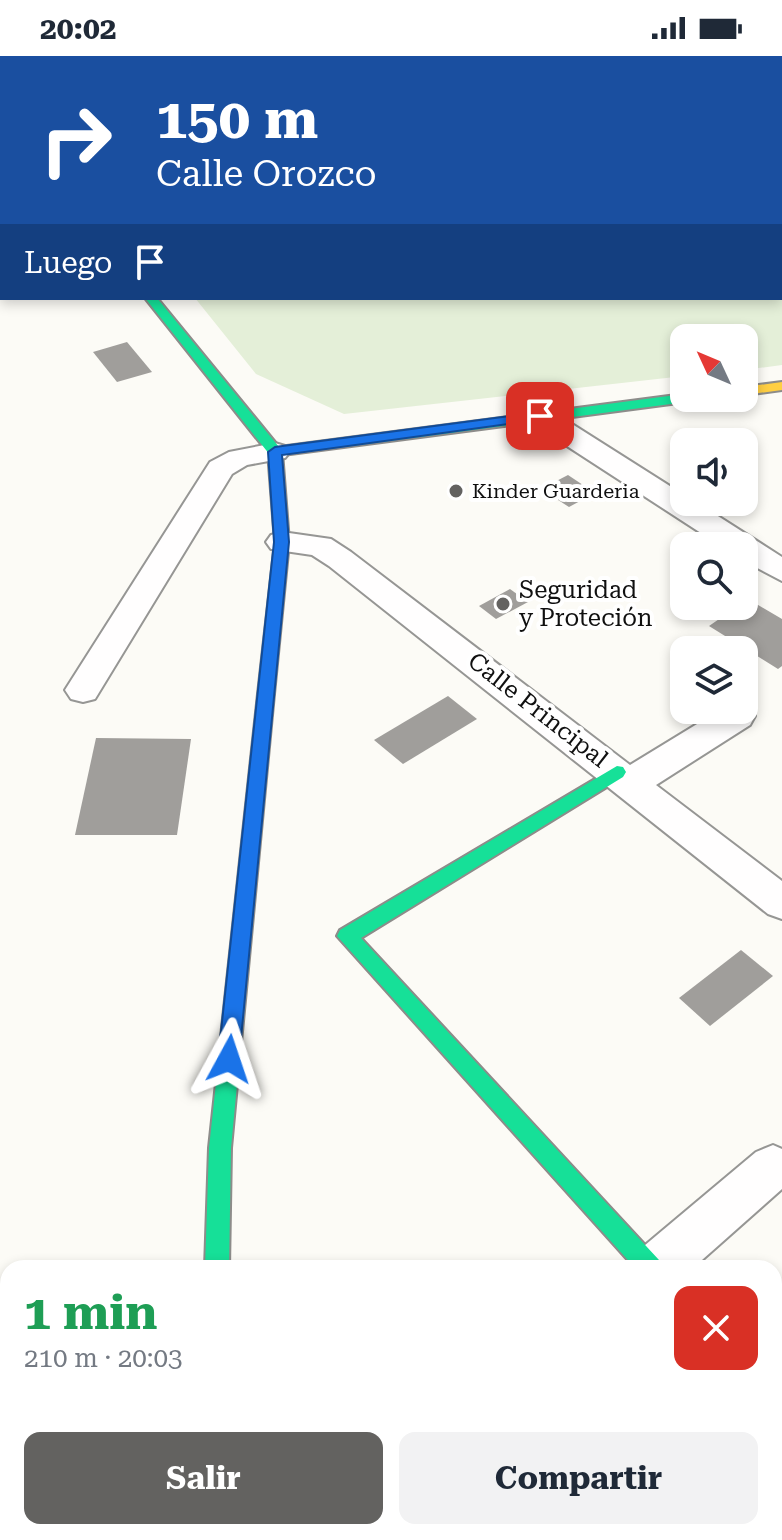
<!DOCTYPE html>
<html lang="es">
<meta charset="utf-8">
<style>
body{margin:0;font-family:"Roboto Serif",serif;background:#f2f2f3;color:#1f2937;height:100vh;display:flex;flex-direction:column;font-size:30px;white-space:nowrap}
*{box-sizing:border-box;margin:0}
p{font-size:26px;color:#747a83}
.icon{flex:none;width:44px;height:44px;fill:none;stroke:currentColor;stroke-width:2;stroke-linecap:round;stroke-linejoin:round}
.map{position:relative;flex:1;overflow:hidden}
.panel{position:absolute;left:0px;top:1204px;width:782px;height:280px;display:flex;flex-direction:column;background:#fff;border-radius:24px 24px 0 0;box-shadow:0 4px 12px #0003}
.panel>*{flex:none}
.top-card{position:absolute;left:0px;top:0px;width:782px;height:244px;box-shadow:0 4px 12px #0003;background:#1a4fa0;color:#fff;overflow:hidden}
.needle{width:52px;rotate:314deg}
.controls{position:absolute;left:670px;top:268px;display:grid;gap:16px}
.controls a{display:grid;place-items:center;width:88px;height:88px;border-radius:16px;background:#fff;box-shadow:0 4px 12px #0003;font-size:40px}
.pin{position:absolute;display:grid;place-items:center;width:68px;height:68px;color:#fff;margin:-34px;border-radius:16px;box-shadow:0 4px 12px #0006}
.me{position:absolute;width:88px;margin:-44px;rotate:5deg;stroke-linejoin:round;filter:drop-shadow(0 0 6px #0008)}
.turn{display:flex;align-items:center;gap:28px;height:168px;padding:0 24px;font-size:36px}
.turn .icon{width:104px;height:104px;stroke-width:2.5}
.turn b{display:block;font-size:56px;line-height:68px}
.then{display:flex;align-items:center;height:76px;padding:0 24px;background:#0003;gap:16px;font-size:30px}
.round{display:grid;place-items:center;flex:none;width:84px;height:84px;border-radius:16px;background:#f2f2f3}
.headline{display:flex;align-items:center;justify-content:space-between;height:136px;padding:0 24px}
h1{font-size:48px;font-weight:700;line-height:60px;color:#1e9e55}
.primary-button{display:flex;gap:16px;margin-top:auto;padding:16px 24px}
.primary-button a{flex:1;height:92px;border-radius:16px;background:#636260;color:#fff;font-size:32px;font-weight:700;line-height:92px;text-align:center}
.primary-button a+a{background:#f2f2f3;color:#1f2937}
.status{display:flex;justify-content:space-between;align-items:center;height:56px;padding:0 40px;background:#fff;direction:ltr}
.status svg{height:22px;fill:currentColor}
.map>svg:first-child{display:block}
.green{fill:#e4efd8}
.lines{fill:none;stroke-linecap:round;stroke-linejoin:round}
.river{fill:#d0e4f2;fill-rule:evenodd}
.building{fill:#a09e9b}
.street-casing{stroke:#969694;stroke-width:4}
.fast-casing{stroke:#8d8c8a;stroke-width:4}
.slow-casing{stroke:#8d8c8a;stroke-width:4}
.jam-casing{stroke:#8d8c8a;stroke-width:4}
.street{fill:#fffefe;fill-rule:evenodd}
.fast{fill:#16e098;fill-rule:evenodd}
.slow{fill:#ffcf43;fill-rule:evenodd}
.jam{fill:#f24e42;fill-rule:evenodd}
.route{fill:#1a73e8;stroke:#114b97;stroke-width:2}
.poi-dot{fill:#636260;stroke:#fff;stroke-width:3}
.labels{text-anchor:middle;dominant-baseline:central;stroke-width:8;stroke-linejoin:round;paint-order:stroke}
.far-poi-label{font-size:20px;fill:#101010;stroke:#fff;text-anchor:start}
.poi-label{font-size:24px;fill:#101010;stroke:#fff;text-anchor:start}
.street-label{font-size:24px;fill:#101010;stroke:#fff}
</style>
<div class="status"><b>20:02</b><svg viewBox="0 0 49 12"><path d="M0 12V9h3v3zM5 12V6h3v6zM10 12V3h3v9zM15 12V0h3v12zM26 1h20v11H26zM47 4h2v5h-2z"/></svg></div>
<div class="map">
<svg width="782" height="1484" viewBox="0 0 782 1484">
<rect width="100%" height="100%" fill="#fcfbf6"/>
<path class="green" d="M782 0V309L744 314V282H684V320L344 358 256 318 195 242H780V2H2L0 44V1L7 0Z"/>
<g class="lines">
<g class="river">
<path d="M598 0H637L638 2H600Z"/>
<path d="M780 73 782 74V98L780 97Z"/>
</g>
</g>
<g class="building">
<path d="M127 286 152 316 117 326 93 296Z"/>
<path d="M568 419 595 437 569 451 541 433Z"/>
<path d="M510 533 528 546 496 563 479 550Z"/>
<path d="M748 543 782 563V610L778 613 709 570 738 550H744Z"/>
<path d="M448 640 477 663 403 708 374 684Z"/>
<path d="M96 682 191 683 177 779H75Z"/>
<path d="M741 894 773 920 710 970 679 942Z"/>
</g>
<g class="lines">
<defs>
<g id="street">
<rect x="0" y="127" width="2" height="14"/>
<path d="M540 351 550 354 684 439V446H696L782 501V525L744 505V490H721L530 366 526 360 530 354Z"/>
<path d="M275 387 285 390 290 396 285 402 247 409 232 418 95 643 83 646 71 643 65 634 210 406 229 396Z"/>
<path d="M282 476 331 483 351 496 630 709 720 654 750 651 755 660 750 669 656 729 782 825V863L768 858 329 510 312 499 271 493 266 486 271 479Z"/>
<path d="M773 1089 782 1093V1133L693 1212H631L638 1195 756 1096Z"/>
<path d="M774 1320 782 1324V1383L774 1379Z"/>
</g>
<g id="fast">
<rect x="0" y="90" width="2" height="7"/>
<path d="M145 242H157L279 391 684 338V342H693L686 346 275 400 270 399Z"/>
<path d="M266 632 274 638 231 1092 229 1212H205L209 1092 258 638Z"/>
<path d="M617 710 623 711 626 716 623 721 361 882 659 1204 663 1212H635L337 880 340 874Z"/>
</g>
<path id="slow" d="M782 326V334L744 339V331Z"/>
<g id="jam">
<path d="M275 392 282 396 289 486 274 638 266 644 258 638 275 486 268 396Z"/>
<rect x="199" y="1476" width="26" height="8"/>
</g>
</defs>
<use href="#street" class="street-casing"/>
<use href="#fast" class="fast-casing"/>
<use href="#slow" class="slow-casing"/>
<use href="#jam" class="jam-casing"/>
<use href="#street" class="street"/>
<use href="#fast" class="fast"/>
<use href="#slow" class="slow"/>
<use href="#jam" class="jam"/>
</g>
<path class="route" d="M540 356 545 357V363L282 399 289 486 239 1003 236 1009H221L218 1003 274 486 268 396 275 391Z"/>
<g class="poi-dot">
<circle cx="456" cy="435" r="8"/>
<circle cx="503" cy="548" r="8"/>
</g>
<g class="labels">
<g class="far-poi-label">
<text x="472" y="435">Kinder Guarderia</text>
</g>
<g class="poi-label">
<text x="519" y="534">Seguridad<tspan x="519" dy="28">y Proteción</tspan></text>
</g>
<g class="street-label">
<text transform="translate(538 654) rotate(38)">Calle Principal</text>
</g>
</g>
</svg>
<div class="controls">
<a><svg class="needle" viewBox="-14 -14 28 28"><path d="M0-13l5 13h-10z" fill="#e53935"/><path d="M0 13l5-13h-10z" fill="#747a83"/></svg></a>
<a><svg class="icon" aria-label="sound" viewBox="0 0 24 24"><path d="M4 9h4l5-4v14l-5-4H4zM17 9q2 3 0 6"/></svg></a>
<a><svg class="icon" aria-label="search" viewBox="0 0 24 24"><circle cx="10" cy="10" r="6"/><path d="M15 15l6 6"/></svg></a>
<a><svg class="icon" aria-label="layers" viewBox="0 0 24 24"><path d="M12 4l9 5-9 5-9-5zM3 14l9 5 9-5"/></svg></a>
</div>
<div class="pin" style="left:540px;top:360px;background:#d93025"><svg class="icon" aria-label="arrive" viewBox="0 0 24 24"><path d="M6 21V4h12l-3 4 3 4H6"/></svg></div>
<svg class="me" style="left:229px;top:1003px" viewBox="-20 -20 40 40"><path d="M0-17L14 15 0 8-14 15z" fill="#1a73e8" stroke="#fff" stroke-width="4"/></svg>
<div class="top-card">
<div class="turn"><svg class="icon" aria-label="right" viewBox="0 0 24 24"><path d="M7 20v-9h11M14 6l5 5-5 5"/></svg><div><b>150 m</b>Calle Orozco</div></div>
<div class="then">Luego<svg class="icon" aria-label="arrive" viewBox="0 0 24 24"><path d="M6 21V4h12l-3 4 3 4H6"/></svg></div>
</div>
<section class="panel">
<div class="headline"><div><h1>1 min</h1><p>210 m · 20:03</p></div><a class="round" style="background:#d93025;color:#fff"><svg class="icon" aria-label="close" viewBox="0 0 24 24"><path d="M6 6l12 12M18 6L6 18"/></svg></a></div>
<div class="primary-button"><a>Salir</a><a>Compartir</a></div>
</section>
</div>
